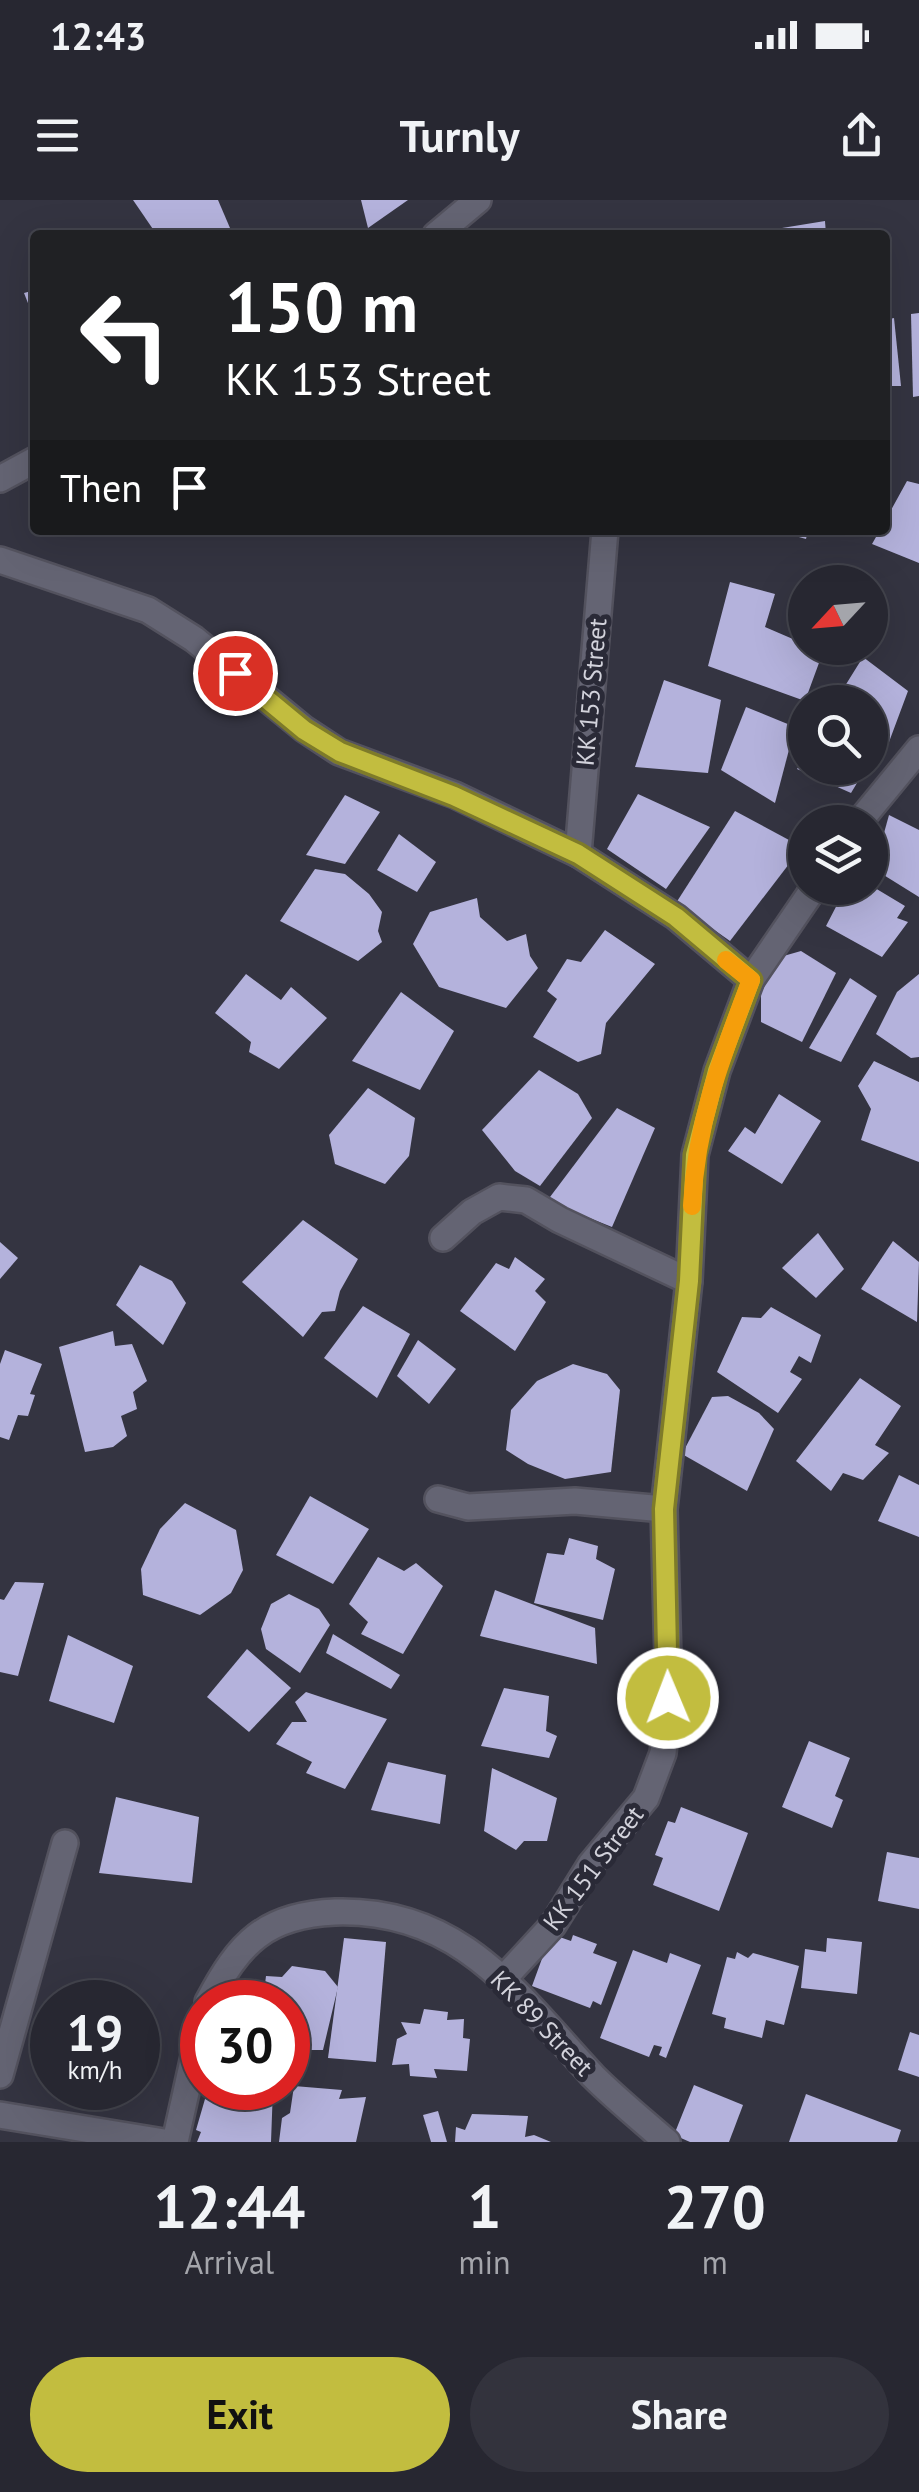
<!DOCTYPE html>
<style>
body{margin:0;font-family:"PT Sans",sans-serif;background:#33333d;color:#f1f3f6;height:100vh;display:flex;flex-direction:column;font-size:38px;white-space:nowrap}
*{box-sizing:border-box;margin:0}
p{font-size:32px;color:#a4a5ab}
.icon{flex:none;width:55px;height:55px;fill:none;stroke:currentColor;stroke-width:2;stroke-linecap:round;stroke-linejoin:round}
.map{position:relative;height:1942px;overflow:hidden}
.details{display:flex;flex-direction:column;background:#272731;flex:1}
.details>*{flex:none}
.banner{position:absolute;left:30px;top:30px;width:860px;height:305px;border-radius:10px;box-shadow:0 10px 40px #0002,0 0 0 2px #43444d;background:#202124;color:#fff;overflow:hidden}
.needle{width:65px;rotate:244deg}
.buttons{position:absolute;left:788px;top:365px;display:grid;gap:20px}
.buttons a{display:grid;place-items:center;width:100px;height:100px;border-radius:50%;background:#272731;box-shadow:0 10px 40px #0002,0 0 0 2px #43444d;font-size:50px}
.speed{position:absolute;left:30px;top:1780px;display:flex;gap:20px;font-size:50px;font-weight:700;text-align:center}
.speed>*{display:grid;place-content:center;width:130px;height:130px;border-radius:50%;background:#272731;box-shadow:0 10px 40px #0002,0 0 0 2px #43444d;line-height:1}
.speed small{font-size:25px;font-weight:400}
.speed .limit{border:15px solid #d22;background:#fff;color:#111}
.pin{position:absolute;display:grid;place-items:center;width:85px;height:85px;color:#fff;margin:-42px;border:5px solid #fff;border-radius:50%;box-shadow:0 2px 10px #0007}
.me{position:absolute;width:110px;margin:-55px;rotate:359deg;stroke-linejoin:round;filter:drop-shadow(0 0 8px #0008)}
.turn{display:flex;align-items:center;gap:35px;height:210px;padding:0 30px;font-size:45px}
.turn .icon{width:130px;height:130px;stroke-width:2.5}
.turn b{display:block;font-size:70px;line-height:85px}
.then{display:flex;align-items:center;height:95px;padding:0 30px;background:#0003;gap:20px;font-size:38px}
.eta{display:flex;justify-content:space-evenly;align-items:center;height:170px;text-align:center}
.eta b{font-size:60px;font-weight:600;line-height:70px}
.action{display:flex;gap:20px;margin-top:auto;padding:20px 30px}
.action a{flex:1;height:115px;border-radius:60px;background:#c2bd3f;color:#111;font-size:40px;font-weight:600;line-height:115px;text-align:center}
.action a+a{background:#33333d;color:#f1f3f6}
.status{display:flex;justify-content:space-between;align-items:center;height:70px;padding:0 50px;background:#272731;direction:ltr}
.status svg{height:28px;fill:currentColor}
header{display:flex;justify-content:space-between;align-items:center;height:130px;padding:0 30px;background:#272731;font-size:45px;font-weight:600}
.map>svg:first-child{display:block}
.building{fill:#b4b2dc}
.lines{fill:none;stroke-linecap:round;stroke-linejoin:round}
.street-casing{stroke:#53525e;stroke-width:30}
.secondary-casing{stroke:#53525e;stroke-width:30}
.street{stroke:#646473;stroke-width:25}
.secondary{stroke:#646473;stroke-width:25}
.route-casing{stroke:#7e7b29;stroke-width:25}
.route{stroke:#c2bd3f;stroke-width:18}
.slow{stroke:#f59e0b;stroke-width:18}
.labels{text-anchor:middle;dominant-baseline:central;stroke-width:10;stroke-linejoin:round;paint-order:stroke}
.street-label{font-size:25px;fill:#d2d2db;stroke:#2a2a37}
</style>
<div class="status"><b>12:43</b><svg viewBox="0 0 49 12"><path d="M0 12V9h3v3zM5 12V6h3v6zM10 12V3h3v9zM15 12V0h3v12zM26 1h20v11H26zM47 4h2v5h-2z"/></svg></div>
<header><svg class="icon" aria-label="menu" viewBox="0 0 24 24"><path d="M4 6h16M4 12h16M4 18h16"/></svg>Turnly<svg class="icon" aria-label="share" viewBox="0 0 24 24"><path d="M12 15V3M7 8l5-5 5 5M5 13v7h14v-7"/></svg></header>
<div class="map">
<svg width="919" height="1942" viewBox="0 0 919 1942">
<rect width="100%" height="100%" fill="#343441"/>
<g class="building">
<path d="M133 0H218L233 35H157Z"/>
<path d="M361 0H408L368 28Z"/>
<path d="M825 21 826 35H752V33Z"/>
<path d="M35 90V121L24 93Z"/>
<path d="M919 113V196L913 197 911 114Z"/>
<path d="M894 118 901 186H885V120Z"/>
<path d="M907 281 919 284V363L872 344 880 330H885V321Z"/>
<path d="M774 330H808L806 339Z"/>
<path d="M730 382 775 394 765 427 823 452 805 501 708 466Z"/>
<path d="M863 457 908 491 889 542 870 532V502H835Z"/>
<path d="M664 480 721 500 708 573 635 567Z"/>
<path d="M746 507 795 527 775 603 721 570Z"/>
<path d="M805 558V568H866L851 593 797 569Z"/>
<path d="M638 594 710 627 666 689 607 649Z"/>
<path d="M345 595 380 612 345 664 306 655Z"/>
<path d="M735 611 802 647 730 741 676 703Z"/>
<path d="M889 615 919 630V697L874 669Z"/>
<path d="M399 634 436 662 417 692 377 670Z"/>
<path d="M315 669 345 674 369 694 382 712 378 731 382 742 358 761 280 721Z"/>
<path d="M870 685 905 706 897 718 908 722 882 757 826 726 840 699 857 701Z"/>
<path d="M477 698 480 717 507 741 526 734 530 756 538 768 506 808 439 787 413 744 430 712Z"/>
<path d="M605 730 655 764 606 823 601 854 578 862 533 837 557 799 547 791 567 759 581 762Z"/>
<path d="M801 751 836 773 802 842 761 822V789L780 757Z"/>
<path d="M246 774 281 800 291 787 327 818 279 869 249 852 251 842 215 813Z"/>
<path d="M919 774V857L911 858 876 834 897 792Z"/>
<path d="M850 778 877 796 841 862 809 848Z"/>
<path d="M401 792 454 831 420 890 352 861Z"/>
<path d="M874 861 919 882V962L861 940 871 909 858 886Z"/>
<path d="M539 870 578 894 592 918 540 986 515 971 482 930Z"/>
<path d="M368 888 415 918 409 956 385 984 335 964 329 935Z"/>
<path d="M779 894 821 921 782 984 728 951 745 927 755 934Z"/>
<path d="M617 908 655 928 612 1027 547 1001Z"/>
<path d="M303 1020 358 1059 340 1091 335 1111 322 1112 303 1137 242 1082Z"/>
<path d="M818 1033 844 1069 816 1098 782 1068Z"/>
<path d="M893 1041 919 1062 917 1122 861 1089Z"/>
<path d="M0 1042 18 1058 0 1079Z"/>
<path d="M515 1057 545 1079 535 1091 546 1102 515 1151 460 1111 496 1063 509 1069Z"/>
<path d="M140 1065 172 1081 186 1103 163 1145 116 1105Z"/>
<path d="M363 1106 410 1134 377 1198 324 1158Z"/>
<path d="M771 1107 821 1135 811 1163 799 1156 790 1172 802 1179 778 1213 717 1172 742 1117 761 1118Z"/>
<path d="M113 1131 115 1146 132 1144 147 1181 133 1192 137 1209 121 1216 127 1236 113 1247 85 1252 59 1147Z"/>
<path d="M418 1140 456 1169 429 1204 397 1176Z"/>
<path d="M5 1150 42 1164 30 1194 35 1195 28 1216 18 1215 9 1240 0 1237V1164Z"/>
<path d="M573 1164 607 1174 620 1190 611 1272 565 1279 528 1264 506 1250 511 1210 537 1181Z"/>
<path d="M860 1178 901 1206 875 1245 889 1253 863 1280 843 1273 831 1291 796 1261Z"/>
<path d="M728 1196 759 1213 774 1229 747 1291 682 1254 712 1197Z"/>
<path d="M899 1275 919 1285V1337L878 1321Z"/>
<path d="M310 1296 369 1329 333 1384 276 1355Z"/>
<path d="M185 1303 236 1330 243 1370 231 1393 200 1415 143 1395 141 1369 160 1329Z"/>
<path d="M569 1338 598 1346 596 1359 615 1369 603 1420 534 1403 547 1353 564 1355Z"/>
<path d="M378 1357 404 1371 416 1363 443 1386 403 1454 361 1434 368 1422 349 1404Z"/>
<path d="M15 1382 44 1383 18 1476 0 1472V1399L4 1400Z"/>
<path d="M495 1390 595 1428 597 1464 480 1436Z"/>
<path d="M289 1394 319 1409 330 1425 300 1473 266 1449 261 1429 271 1404Z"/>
<path d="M333 1434 400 1475 391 1489 326 1453Z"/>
<path d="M68 1435 133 1466 114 1523 49 1501Z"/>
<path d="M247 1449 291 1488 249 1532 207 1497Z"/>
<path d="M504 1488 549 1496 546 1531 557 1536 549 1558 481 1546Z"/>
<path d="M306 1492 387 1519 345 1589 306 1573 312 1562 276 1544 292 1522H307L295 1502Z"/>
<path d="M809 1541 850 1558 835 1596 843 1600 832 1628 782 1607Z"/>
<path d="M388 1562 446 1575 440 1624 371 1610Z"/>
<path d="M492 1568 557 1598 547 1641H524L516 1650 484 1631Z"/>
<path d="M116 1597 199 1617 192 1683 99 1673Z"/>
<path d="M681 1607 748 1633 719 1711 653 1685 663 1658 655 1655 668 1621 675 1623Z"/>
<path d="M887 1652 919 1658V1709L878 1701Z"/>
<path d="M551 1734 571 1741 573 1735 597 1744 593 1753 617 1762 601 1805 593 1801 590 1808 532 1786Z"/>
<path d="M344 1738 386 1742 376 1862 328 1858Z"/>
<path d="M827 1738 862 1742 857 1794 801 1788 805 1749 826 1752Z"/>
<path d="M633 1750 667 1763 670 1753 701 1765 666 1858 659 1855 662 1847 654 1845 649 1857 600 1838Z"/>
<path d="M737 1752 748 1758 753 1753 799 1766 784 1825 766 1820 762 1838 724 1828 726 1818 712 1814 727 1757 735 1759Z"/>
<path d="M292 1766 325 1771 338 1787 323 1850H288V1802H247L252 1793 264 1792 266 1776 282 1777Z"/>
<path d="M424 1809 448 1812 447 1820 464 1819 463 1838 470 1839 467 1871 434 1869 437 1878 410 1876 409 1864 392 1865 397 1839 407 1834 401 1822 420 1824Z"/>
<path d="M910 1832 919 1835V1877L898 1870Z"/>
<path d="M694 1885 743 1905 729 1942H690L674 1935Z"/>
<path d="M294 1886 342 1890 339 1899 366 1897 356 1942H279L282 1918 290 1913Z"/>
<path d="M217 1888H273L271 1942H197L201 1932 196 1930 205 1899 210 1900Z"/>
<path d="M806 1894 901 1930 897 1942H789Z"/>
<path d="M438 1911 447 1942H431L423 1915Z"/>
<path d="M472 1914 528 1916 525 1937 534 1935 551 1942H455L456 1927 465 1930Z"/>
</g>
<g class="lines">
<defs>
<g id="street">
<path d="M605 330 578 654 676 717 751 780"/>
<path d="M0 360 148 410 194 439 304 529 339 552 455 595 578 654"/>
<path d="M859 622 919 549"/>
<path d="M443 1038 472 1012 499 997 526 1000 560 1020 689 1081"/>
<path d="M438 1299 468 1307 575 1301 664 1309"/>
<path d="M505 1777 553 1725 591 1664 646 1598 663 1553 669 1498 664 1309 689 1081 695 955 717 871 751 780 814 688"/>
<path d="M208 1802C239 1743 265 1715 335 1712 460 1708 517 1794 593 1876 616 1899 642 1920 667 1942"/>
<path d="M0 1875 65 1643"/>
<path d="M0 1915 164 1942"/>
<path d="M175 1942 202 1820"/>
</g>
<g id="secondary">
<path d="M436 35 478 0"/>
<path d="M0 279 35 260"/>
</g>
</defs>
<use href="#street" class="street-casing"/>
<use href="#secondary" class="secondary-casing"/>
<use href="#street" class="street"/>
<use href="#secondary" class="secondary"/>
</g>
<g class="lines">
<defs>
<path id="route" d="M235 473 304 530 340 552 454 596 578 654 676 717 751 780 717 871 695 955 689 1081 664 1309 668 1498"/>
</defs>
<use href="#route" class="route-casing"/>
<use href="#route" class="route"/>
<path class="slow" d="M692 1006C696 922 721 858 751 780L726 760"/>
</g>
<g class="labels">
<g class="street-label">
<text transform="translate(591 492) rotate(-85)">KK 153 Street</text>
<text transform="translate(593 1668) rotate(-53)">KK 151 Street</text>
<text transform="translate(542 1823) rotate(46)">KK 89 Street</text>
</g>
</g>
</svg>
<div class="buttons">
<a><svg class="needle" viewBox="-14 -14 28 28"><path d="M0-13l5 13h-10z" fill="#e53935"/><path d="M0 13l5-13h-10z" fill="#a4a5ab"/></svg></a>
<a><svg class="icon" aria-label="search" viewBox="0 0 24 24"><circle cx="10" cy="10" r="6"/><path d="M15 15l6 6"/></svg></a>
<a><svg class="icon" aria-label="layers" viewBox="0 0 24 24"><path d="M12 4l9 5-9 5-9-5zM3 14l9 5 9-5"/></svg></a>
</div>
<div class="speed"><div>19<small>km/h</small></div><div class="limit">30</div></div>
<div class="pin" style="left:235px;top:473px;background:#d93025"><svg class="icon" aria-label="arrive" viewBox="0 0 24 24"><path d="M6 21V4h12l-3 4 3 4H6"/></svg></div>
<svg class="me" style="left:668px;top:1498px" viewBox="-20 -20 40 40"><circle r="17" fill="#c2bd3f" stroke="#fff" stroke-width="3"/><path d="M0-11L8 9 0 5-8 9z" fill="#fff"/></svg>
<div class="banner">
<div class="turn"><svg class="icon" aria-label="left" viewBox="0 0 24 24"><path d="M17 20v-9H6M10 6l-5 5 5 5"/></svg><div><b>150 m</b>KK 153 Street</div></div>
<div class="then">Then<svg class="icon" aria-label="arrive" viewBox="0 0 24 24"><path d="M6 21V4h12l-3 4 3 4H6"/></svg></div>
</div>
</div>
<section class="details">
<div class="eta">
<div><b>12:44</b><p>Arrival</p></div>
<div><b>1</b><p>min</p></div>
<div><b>270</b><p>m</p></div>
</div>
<div class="action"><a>Exit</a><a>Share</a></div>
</section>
